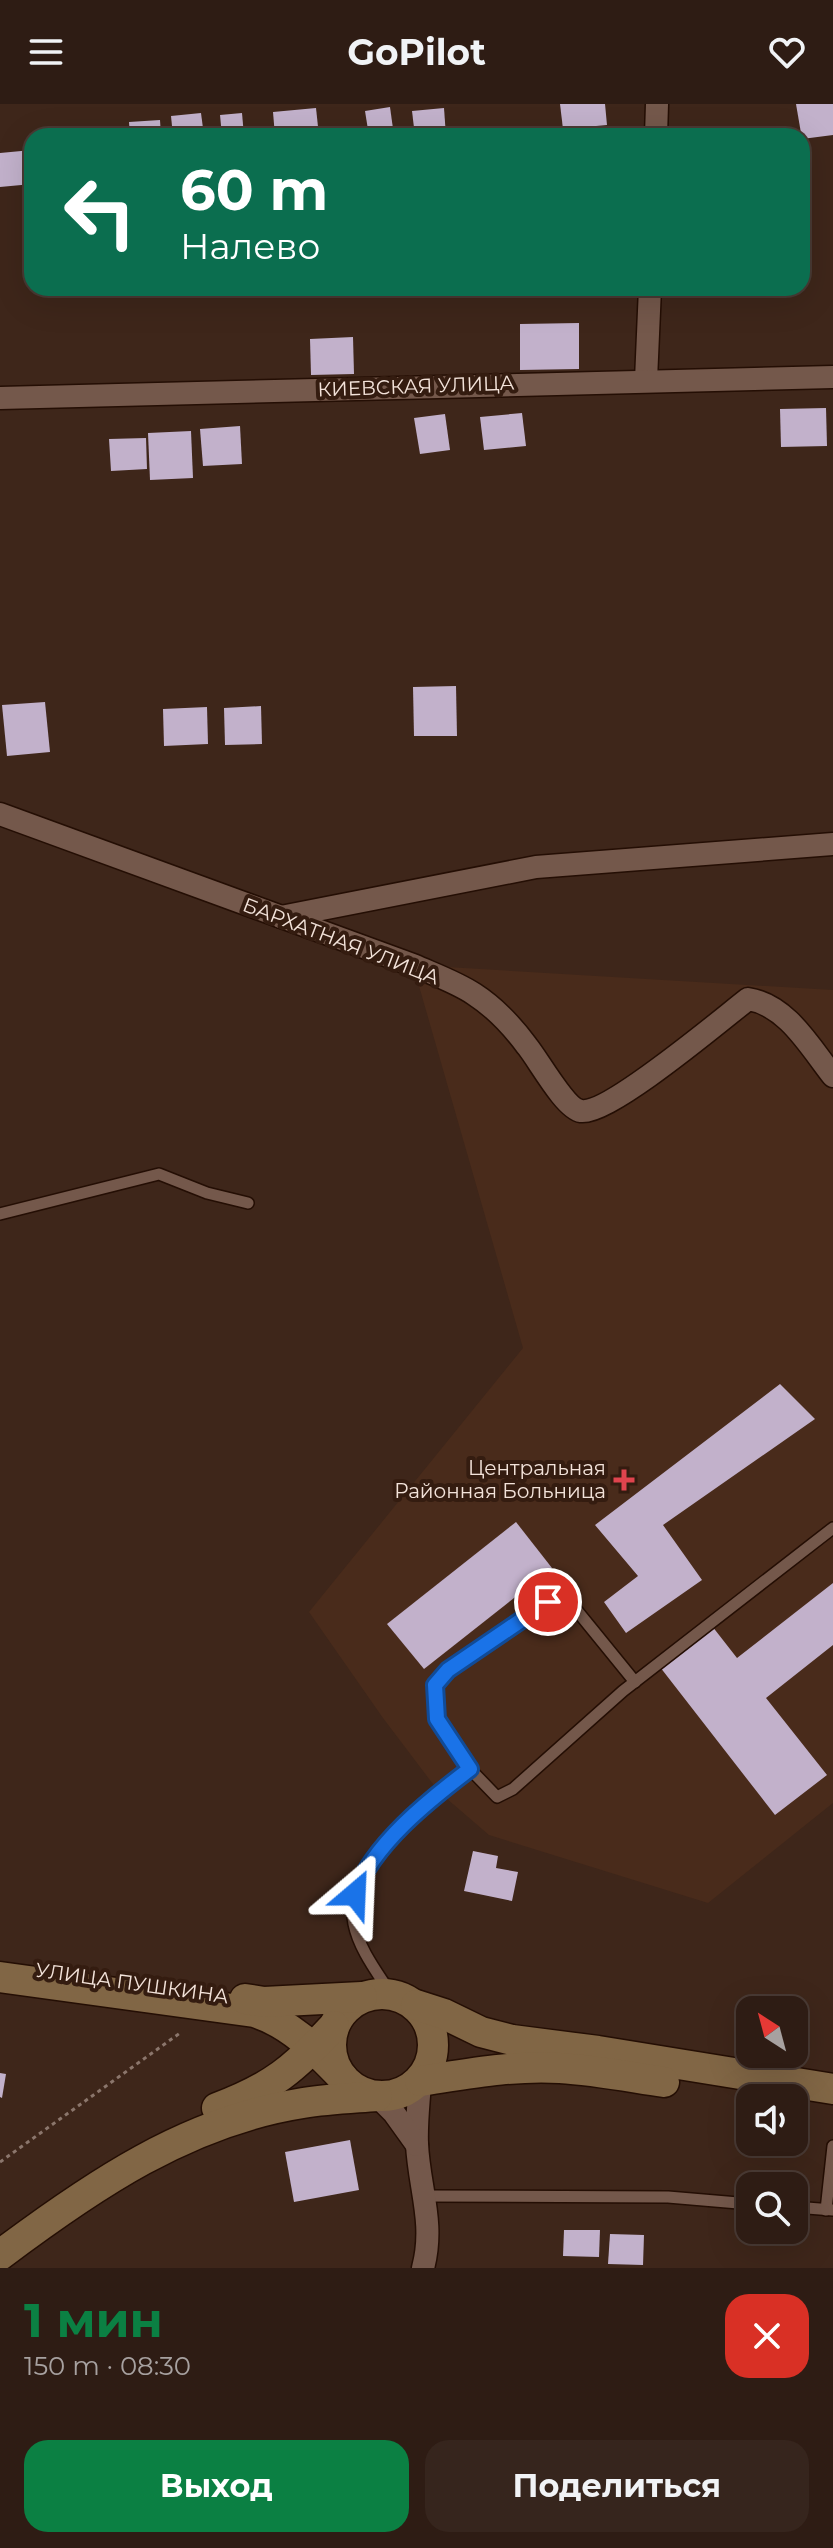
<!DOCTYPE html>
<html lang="ru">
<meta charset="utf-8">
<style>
body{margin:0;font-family:Montserrat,sans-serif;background:#36251d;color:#f1f3f6;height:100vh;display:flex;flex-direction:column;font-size:30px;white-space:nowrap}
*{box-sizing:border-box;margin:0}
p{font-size:26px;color:#a7a1a0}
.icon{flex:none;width:44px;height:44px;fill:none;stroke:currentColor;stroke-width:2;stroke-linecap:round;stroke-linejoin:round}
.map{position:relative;height:2164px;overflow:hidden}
.sheet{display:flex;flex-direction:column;background:#2e1c14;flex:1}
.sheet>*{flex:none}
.banner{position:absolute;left:24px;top:24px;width:786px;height:168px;border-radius:24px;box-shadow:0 8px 32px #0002,0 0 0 2px #493a34;background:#0b6e4f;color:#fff;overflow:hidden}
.needle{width:52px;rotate:324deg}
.fabs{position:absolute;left:736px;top:1892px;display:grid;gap:16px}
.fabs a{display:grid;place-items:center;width:72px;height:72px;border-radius:16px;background:#2e1c14;box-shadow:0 8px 32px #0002,0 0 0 2px #493a34;font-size:40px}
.pin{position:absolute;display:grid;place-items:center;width:68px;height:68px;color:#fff;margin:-34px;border:4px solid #fff;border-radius:50%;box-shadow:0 2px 8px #0007}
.me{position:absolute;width:88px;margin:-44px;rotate:26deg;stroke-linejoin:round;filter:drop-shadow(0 0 6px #0008)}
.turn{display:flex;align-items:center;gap:28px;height:168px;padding:0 24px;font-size:36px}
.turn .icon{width:104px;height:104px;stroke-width:2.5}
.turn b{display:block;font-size:56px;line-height:68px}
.round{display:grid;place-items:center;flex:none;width:84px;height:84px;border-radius:24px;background:#36251d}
.headline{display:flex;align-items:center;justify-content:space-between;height:136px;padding:0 24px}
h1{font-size:48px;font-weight:700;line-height:60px;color:#0b8043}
.cta{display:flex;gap:16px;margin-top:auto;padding:16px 24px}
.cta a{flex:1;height:92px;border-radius:24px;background:#0b8043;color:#fff;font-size:32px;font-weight:700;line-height:92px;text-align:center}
.cta a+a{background:#36251d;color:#f1f3f6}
header{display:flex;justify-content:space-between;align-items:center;height:104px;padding:0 24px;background:#2e1c14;font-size:36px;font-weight:700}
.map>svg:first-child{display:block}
.built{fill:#492b1b}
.building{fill:#c2b1cb}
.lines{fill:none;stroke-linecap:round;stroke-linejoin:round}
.lane-casing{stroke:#240e04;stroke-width:14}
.street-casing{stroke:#240e04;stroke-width:25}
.secondary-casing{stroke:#240e04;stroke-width:33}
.path{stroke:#8b766c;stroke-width:3;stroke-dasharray:4 4;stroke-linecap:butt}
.lane{stroke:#74584b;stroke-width:11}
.street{stroke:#74584b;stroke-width:22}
.secondary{stroke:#816645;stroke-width:30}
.route-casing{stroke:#114b97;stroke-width:20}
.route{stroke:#1a73e8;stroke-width:14}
.health-dot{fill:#e0444e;stroke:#341c10;stroke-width:3}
.labels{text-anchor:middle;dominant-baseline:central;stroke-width:8;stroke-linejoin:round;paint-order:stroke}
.street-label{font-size:20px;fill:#f3e3da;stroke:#341c10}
.poi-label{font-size:20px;fill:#f3e3da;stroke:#341c10;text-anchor:end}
</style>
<header><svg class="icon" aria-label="menu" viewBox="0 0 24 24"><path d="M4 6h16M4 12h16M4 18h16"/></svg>GoPilot<svg class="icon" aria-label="heart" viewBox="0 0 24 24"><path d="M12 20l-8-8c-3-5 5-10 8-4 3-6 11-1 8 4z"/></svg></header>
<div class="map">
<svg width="833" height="2164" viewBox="0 0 833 2164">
<rect width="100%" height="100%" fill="#3e261a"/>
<path class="built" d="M413 861 833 886V1699L708 1799 489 1731 439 1688 383 1614 309 1508 523 1244Z"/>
<g class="building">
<path d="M560 0H605L607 21 563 25Z"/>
<path d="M796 0H833V31L802 35Z"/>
<path d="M390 3 394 32H369L365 7Z"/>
<path d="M316 4 319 32H275L273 8Z"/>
<path d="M444 4 446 32H415L412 7Z"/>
<path d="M201 9 204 32H173L171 12Z"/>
<path d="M242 9 244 32H222L220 11Z"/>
<path d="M160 16 161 32H130L129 18Z"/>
<path d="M519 27 520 32H497V30Z"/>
<path d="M32 46V80L0 83V49Z"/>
<path d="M579 219V265L520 266V220Z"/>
<path d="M353 233 354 270 311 271 310 235Z"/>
<path d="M826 304 827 342 781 343 780 305Z"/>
<path d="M522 309 526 342 484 346 480 313Z"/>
<path d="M445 310 450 346 420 350 414 314Z"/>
<path d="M240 322 242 360 203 362 200 325Z"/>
<path d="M191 327 193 374 150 376 148 329Z"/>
<path d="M146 334 147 365 111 367 109 335Z"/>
<path d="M456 582 457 632H414L413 583Z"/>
<path d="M45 598 50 648 7 652 2 601Z"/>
<path d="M261 602 262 640 225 641 224 604Z"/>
<path d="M207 603 208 640 164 642 163 605Z"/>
<path d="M780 1280 815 1315 663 1421 702 1476 626 1529 604 1498 638 1472 595 1421Z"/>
<path d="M516 1418 552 1464 424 1565 387 1520Z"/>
<path d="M833 1479V1541L766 1594 827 1671 775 1711 660 1563 712 1522 737 1554Z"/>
<path d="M473 1747 498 1752 496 1764 518 1768 512 1797 464 1787Z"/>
<path d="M0 1969 6 1970 2 1994 0 1993Z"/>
<path d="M350 2036 359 2086 294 2098 285 2048Z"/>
<path d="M564 2126H600L599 2153 563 2152Z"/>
<path d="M610 2130 644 2131 643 2161 608 2160Z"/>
</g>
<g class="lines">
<defs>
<g id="lane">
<path d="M0 1110 159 1070 207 1089 248 1099"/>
<path d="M470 1665 437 1615 435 1581 448 1566 548 1498 563 1494 574 1503 635 1578"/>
<path d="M391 1890C377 1868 359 1845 354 1820 342 1762 429 1696 470 1665L497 1693 513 1685 623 1587 833 1424"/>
<path d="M425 2092 668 2093 750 2100"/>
<path d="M794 2103 833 2106"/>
<path d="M826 2106 833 2042"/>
</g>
<g id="street">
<path d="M656 32 657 0"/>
<path d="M646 276 650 184"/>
<path d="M0 294 833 273"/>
<path d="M0 710 413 861C433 870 456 878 474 890 494 903 513 923 527 942 538 955 565 1005 581 1007 609 1011 722 915 748 895 787 901 810 943 833 972"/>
<path d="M281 813 536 763 833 740"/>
<path d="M420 1977C419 1997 416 2019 417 2040 419 2084 435 2119 423 2164"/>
<path d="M377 1992 394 2009 417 2041"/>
</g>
<g id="secondary">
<path d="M0 1873 254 1908C290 1919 316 1946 342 1973"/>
<circle cx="382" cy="1941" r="51"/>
<path d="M245 1895 264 1898 362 1893"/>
<path d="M416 1901 444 1910 481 1928 512 1936 598 1947 833 1985"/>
<path d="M420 1977C467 1970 513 1961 560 1964 595 1966 630 1973 664 1978"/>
<path d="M217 2004C273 1983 294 1965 334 1922"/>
<path d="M0 2151C92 2082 187 2017 303 1999 327 1995 352 1994 377 1992"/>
</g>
</defs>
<use href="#lane" class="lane-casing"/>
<use href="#street" class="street-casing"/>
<use href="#secondary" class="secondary-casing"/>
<path class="path" d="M0 2058 180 1929"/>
<use href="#lane" class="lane"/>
<use href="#street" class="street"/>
<use href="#secondary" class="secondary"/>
</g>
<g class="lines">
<defs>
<path id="route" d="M355 1790C372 1741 429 1696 470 1665L437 1615 435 1581 448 1566 548 1498"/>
</defs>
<use href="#route" class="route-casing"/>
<use href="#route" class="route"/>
</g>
<path class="health-dot" d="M620 1364h8v8h8v8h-8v8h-8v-8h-8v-8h8z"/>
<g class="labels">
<g class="street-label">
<text transform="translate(416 282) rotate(-2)">КИЕВСКАЯ УЛИЦА</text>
<text transform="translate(341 837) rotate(21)">БАРХАТНАЯ УЛИЦА</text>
<text transform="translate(132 1879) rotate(8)">УЛИЦА ПУШКИНА</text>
</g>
<g class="poi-label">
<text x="606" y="1364">Центральная<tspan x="606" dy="23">Районная Больница</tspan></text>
</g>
</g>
</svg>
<div class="fabs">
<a><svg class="needle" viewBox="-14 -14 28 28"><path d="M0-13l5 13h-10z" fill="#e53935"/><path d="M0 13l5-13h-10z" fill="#a7a1a0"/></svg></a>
<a><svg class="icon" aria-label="sound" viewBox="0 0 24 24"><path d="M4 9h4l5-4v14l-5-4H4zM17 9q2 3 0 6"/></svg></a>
<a><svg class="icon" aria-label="search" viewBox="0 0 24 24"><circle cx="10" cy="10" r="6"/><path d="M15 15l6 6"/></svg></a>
</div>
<div class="pin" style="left:548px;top:1498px;background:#d93025"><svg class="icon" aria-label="arrive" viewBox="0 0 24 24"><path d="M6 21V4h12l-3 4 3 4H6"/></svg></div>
<svg class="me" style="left:355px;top:1790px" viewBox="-20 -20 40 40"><path d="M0-17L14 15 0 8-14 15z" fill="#1a73e8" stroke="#fff" stroke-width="4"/></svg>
<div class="banner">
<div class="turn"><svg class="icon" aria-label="left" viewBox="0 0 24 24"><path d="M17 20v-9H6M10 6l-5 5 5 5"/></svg><div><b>60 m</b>Налево</div></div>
</div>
</div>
<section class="sheet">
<div class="headline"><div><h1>1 мин</h1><p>150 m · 08:30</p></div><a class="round" style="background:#d93025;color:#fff"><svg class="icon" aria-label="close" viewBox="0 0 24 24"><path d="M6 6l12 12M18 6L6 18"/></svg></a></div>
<div class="cta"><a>Выход</a><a>Поделиться</a></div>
</section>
